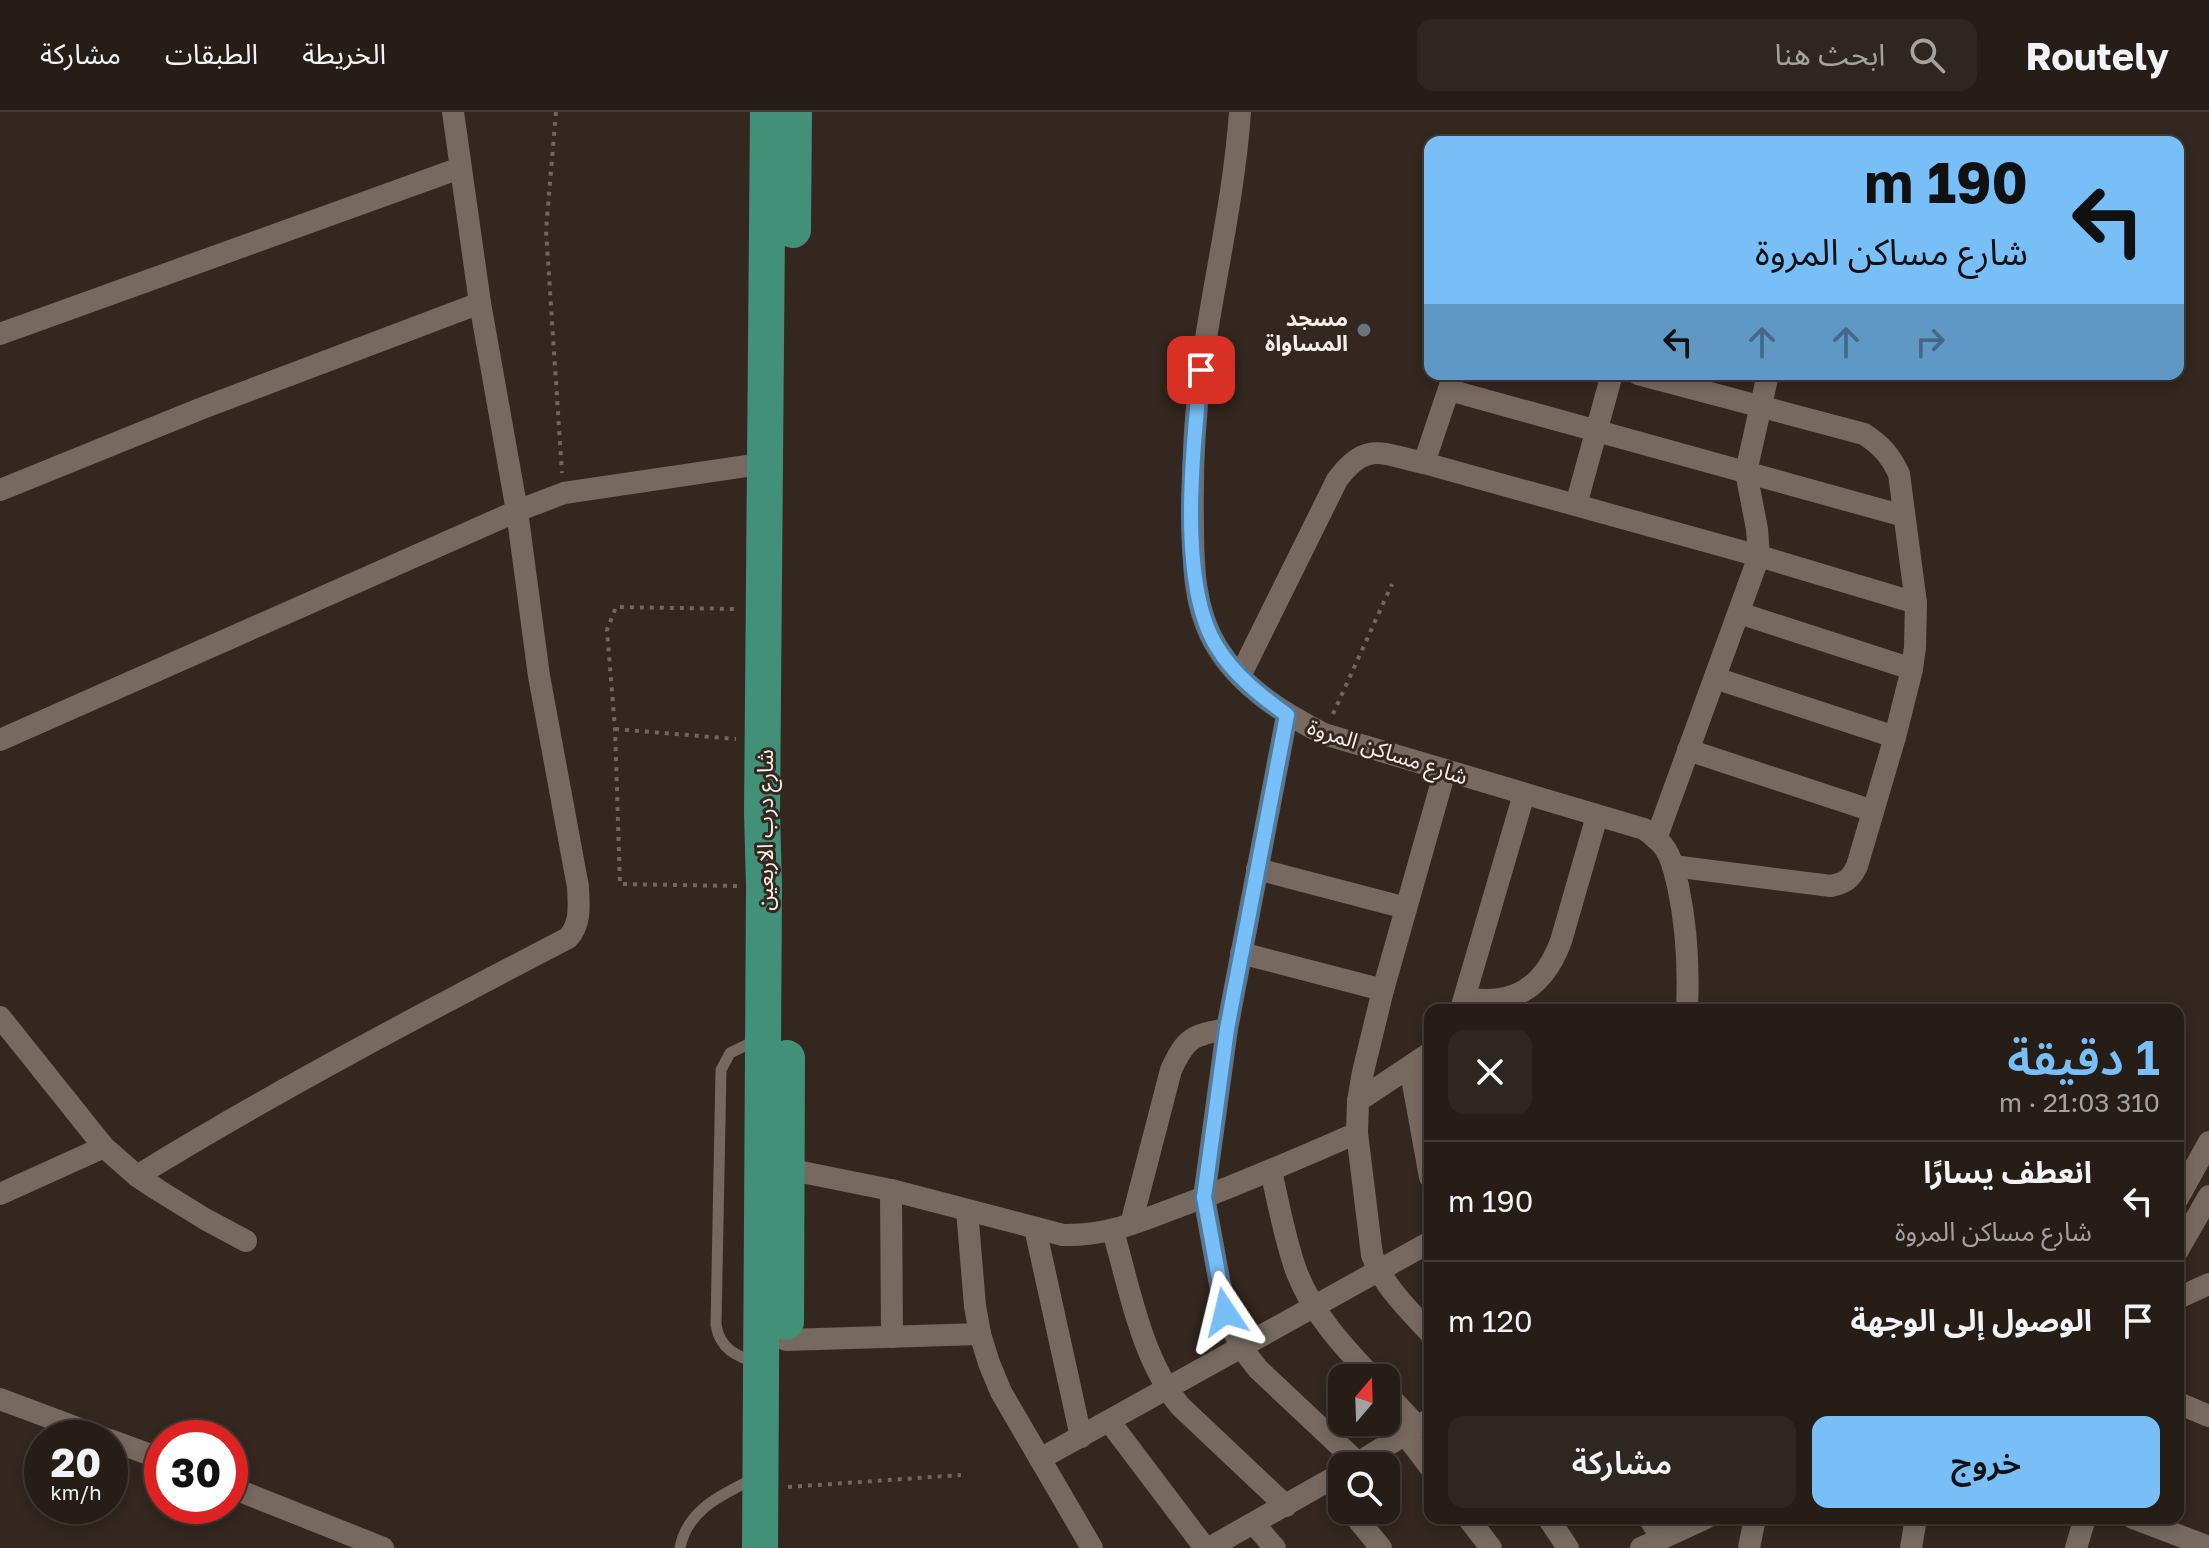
<!DOCTYPE html>
<html lang="ar">
<meta charset="utf-8">
<style>
body{margin:0;font-family:"Golos Text","Noto Sans Arabic",sans-serif;background:#2e2620;color:#f1f3f6;direction:rtl;height:100vh;display:flex;flex-direction:column;font-size:30px;white-space:nowrap}
*{box-sizing:border-box;margin:0}
p{font-size:26px;color:#a4a2a1}
.icon{flex:none;width:44px;height:44px;fill:none;stroke:currentColor;stroke-width:2;stroke-linecap:round;stroke-linejoin:round}
.map{position:relative;flex:1;overflow:hidden;direction:ltr}
.side{position:absolute;left:1424px;top:892px;width:760px;height:520px;display:flex;flex-direction:column;background:#261d17;border-radius:16px;box-shadow:0 4px 12px #0003,0 0 0 2px #423b36;direction:rtl}
.side>*{flex:none}
.hud{position:absolute;left:1424px;top:24px;width:760px;height:244px;border-radius:16px;box-shadow:0 4px 12px #0003,0 0 0 2px #423b36;direction:rtl;background:#78bff7;color:#111;overflow:hidden}
.needle{width:52px;rotate:19deg}
.tools{position:absolute;left:1328px;top:1252px;display:grid;gap:16px}
.tools a{display:grid;place-items:center;width:72px;height:72px;border-radius:16px;background:#261d17;box-shadow:0 4px 12px #0003,0 0 0 2px #423b36;font-size:40px}
.speed{position:absolute;left:24px;top:1308px;display:flex;gap:16px;font-size:40px;font-weight:700;text-align:center}
.speed>*{display:grid;place-content:center;width:104px;height:104px;border-radius:50%;background:#261d17;box-shadow:0 4px 12px #0003,0 0 0 2px #423b36;line-height:1}
.speed small{font-size:20px;font-weight:400}
.speed .limit{border:12px solid #d22;background:#fff;color:#111}
.pin{position:absolute;display:grid;place-items:center;width:68px;height:68px;color:#fff;margin:-34px;border-radius:16px;box-shadow:0 4px 12px #0006}
.me{position:absolute;width:88px;margin:-44px;rotate:350deg;stroke-linejoin:round;filter:drop-shadow(0 0 6px #0008)}
.turn{display:flex;align-items:center;gap:28px;height:168px;padding:0 24px;font-size:36px}
.turn .icon{width:104px;height:104px;stroke-width:2.5}
.turn b{display:block;font-size:56px;line-height:68px}
.lanes{display:flex;align-items:center;height:76px;padding:0 24px;background:#0003;justify-content:center;gap:40px;direction:ltr}
.lanes .off{opacity:.35}
.round{display:grid;place-items:center;flex:none;width:84px;height:84px;border-radius:16px;background:#2e2620}
.overview{display:flex;align-items:center;justify-content:space-between;height:136px;padding:0 24px}
h1{font-size:48px;font-weight:600;line-height:60px;color:#78bff7}
.cta{display:flex;gap:16px;margin-top:auto;padding:16px 24px}
.cta a{flex:1;height:92px;border-radius:16px;background:#78bff7;color:#111;font-size:32px;font-weight:600;line-height:92px;text-align:center}
.cta a+a{background:#2e2620;color:#f1f3f6}
ul{padding:0;list-style:none}
li{display:flex;align-items:center;gap:24px;height:120px;padding:0 24px;border-top:2px solid #423b36}
li div{flex:1}
li b{display:block;font-size:30px}
li em{font-style:normal}
header{display:flex;align-items:center;gap:48px;box-sizing:border-box;height:112px;padding:0 40px;background:#261d17;border-bottom:2px solid #423b36}
header strong{font-size:38px}
nav{display:flex;gap:44px;margin-inline-start:auto;font-size:28px}
.search{width:560px;height:72px;background:#2e2620;display:flex;align-items:center;gap:20px;box-sizing:border-box;padding:0 28px;border-radius:16px;color:#a4a2a1;font-size:30px}
.map>svg:first-child{display:block}
.lines{fill:none;stroke-linecap:round;stroke-linejoin:round}
.path{stroke:#716760;stroke-width:4;stroke-dasharray:4 6;stroke-linecap:butt}
.service{stroke:#77695f;stroke-width:11}
.minor{stroke:#77695f;stroke-width:22}
.trunk{stroke:#439078;stroke-width:36}
.route-casing{stroke:#4e7ca1;stroke-width:20}
.route{stroke:#78bff7;stroke-width:14}
.worship-dot{fill:#6b7280;stroke:#33271f;stroke-width:3}
.labels{text-anchor:middle;dominant-baseline:central;stroke-width:6;stroke-linejoin:round;paint-order:stroke}
.poi-label{font-size:22px;font-weight:bold;fill:#f7efea;stroke:#33271f;text-anchor:end}
.street-label{font-size:22px;fill:#f7efea;stroke:#33271f}
</style>
<header>
<strong>Routely</strong>
<div class="search"><svg class="icon" aria-label="search" viewBox="0 0 24 24"><circle cx="10" cy="10" r="6"/><path d="M15 15l6 6"/></svg>ابحث هنا</div>
<nav><a>الخريطة</a><a>الطبقات</a><a>مشاركة</a></nav>
</header>
<div class="map">
<svg width="2209" height="1436" viewBox="0 0 2209 1436">
<rect width="100%" height="100%" fill="#33271f"/>
<g class="lines">
<g class="path">
<path d="M556 0 546 118 562 361"/>
<path d="M1333 602 1392 472"/>
<path d="M615 617 736 627"/>
<path d="M737 774 620 772 615 617 607 518 616 495 737 497"/>
<path d="M788 1375 961 1363"/>
</g>
<g class="service">
<path d="M757 1251C736 1244 720 1237 716 1213L721 958 730 941 759 927"/>
<path d="M680 1436C687 1398 721 1383 753 1367"/>
</g>
<g class="minor">
<path d="M1240 0C1234 87 1213 172 1201 259 1194 310 1192 360 1193 411 1193 453 1194 498 1217 535 1242 576 1283 601 1324 622L1644 717C1652 723 1661 729 1666 738 1673 749 1675 762 1678 774 1687 816 1689 855 1687 898"/>
<path d="M0 222 460 56"/>
<path d="M1638 262 1864 322C1881 333 1890 343 1899 362L1916 491 1915 535 1912 557 1895 625 1857 754C1851 767 1845 771 1831 774L1673 754"/>
<path d="M1449 278 1904 404"/>
<path d="M1424 351 1454 262"/>
<path d="M0 378 200 297 480 191"/>
<path d="M1576 393 1612 262"/>
<path d="M1739 501 1912 557"/>
<path d="M1240 564 1337 368C1366 328 1382 342 1424 351L1759 444 1916 491"/>
<path d="M1715 566 1895 625"/>
<path d="M1287 603 1227 917 1204 1085 1225 1200 1241 1235 1258 1257 1358 1351"/>
<path d="M0 628 517 399 564 381 767 351"/>
<path d="M1688 638 1873 699"/>
<path d="M1656 727 1759 444 1757 417 1746 360 1768 262"/>
<path d="M1257 757 1406 796"/>
<path d="M1241 841 1383 878"/>
<path d="M1465 886C1514 895 1544 875 1561 829L1597 704"/>
<path d="M1461 897 1524 682"/>
<path d="M0 905 104 1035 137 1064 158 1078 205 1107 246 1129"/>
<path d="M1410 955 1430 1065"/>
<path d="M1358 989 1430 941"/>
<path d="M777 1055 891 1078 1063 1123C1111 1124 1142 1108 1186 1092 1244 1070 1300 1046 1357 1021"/>
<path d="M1271 1059C1279 1093 1285 1129 1297 1161 1313 1202 1343 1234 1373 1266"/>
<path d="M137 1064C277 978 422 902 568 826 581 812 579 794 578 775L539 564 517 399 480 191 453 0"/>
<path d="M891 1078 892 1225"/>
<path d="M0 1082 104 1035"/>
<path d="M2178 1086 2209 1030"/>
<path d="M967 1098 975 1194 980 1222 989 1251 1001 1280 1092 1436"/>
<path d="M1131 1112 1171 958C1186 925 1193 923 1227 917"/>
<path d="M1035 1116 1081 1325"/>
<path d="M1113 1119C1130 1178 1141 1245 1180 1294L1286 1394"/>
<path d="M2178 1138 2209 1084"/>
<path d="M2178 1186 2209 1172"/>
<path d="M1430 1221C1408 1197 1384 1175 1372 1143L1357 1021 1358 989 1363 960 1383 878 1445 659"/>
<path d="M786 1228 980 1222"/>
<path d="M1386 1281 1417 1314"/>
<path d="M0 1287 104 1326"/>
<path d="M2178 1291 2209 1304"/>
<path d="M1109 1309 1205 1436"/>
<path d="M1405 1322 1430 1355"/>
<path d="M110 1328 162 1347"/>
<path d="M1040 1347 1430 1130"/>
<path d="M1353 1354 1430 1307"/>
<path d="M230 1375 383 1436"/>
<path d="M1350 1398 1381 1436"/>
<path d="M1468 1406 1491 1436"/>
<path d="M1548 1406 1568 1436"/>
<path d="M1649 1406 1662 1426"/>
<path d="M2133 1406 2209 1435"/>
<path d="M1254 1412 1275 1436"/>
<path d="M1209 1436 1342 1361"/>
<path d="M1641 1436 1706 1406"/>
<path d="M1749 1436 1755 1406"/>
<path d="M1911 1436 1916 1406"/>
<path d="M2076 1436 2085 1406"/>
</g>
<g class="trunk">
<path d="M793 118 794 0"/>
<path d="M786 1210 787 946"/>
<path d="M760 1436 764 774 762 701 768 0"/>
</g>
</g>
<g class="lines">
<defs>
<path id="route" d="M1201 258C1193 331 1177 472 1217 535 1234 563 1261 584 1287 603L1227 917 1204 1085 1225 1200"/>
</defs>
<use href="#route" class="route-casing"/>
<use href="#route" class="route"/>
</g>
<circle class="worship-dot" cx="1364" cy="218" r="8"/>
<g class="labels">
<g class="poi-label">
<text x="1348" y="205">مسجد<tspan x="1348" dy="25">المساواة</tspan></text>
</g>
<g class="street-label">
<text transform="translate(1388 639) rotate(18)">شارع مساكن المروة</text>
<text transform="translate(764 718) rotate(-90)">شارع درب الاربعين</text>
</g>
</g>
</svg>
<div class="tools">
<a><svg class="needle" viewBox="-14 -14 28 28"><path d="M0-13l5 13h-10z" fill="#e53935"/><path d="M0 13l5-13h-10z" fill="#a4a2a1"/></svg></a>
<a><svg class="icon" aria-label="search" viewBox="0 0 24 24"><circle cx="10" cy="10" r="6"/><path d="M15 15l6 6"/></svg></a>
</div>
<div class="speed"><div>20<small>km/h</small></div><div class="limit">30</div></div>
<div class="pin" style="left:1201px;top:258px;background:#d93025"><svg class="icon" aria-label="arrive" viewBox="0 0 24 24"><path d="M6 21V4h12l-3 4 3 4H6"/></svg></div>
<svg class="me" style="left:1225px;top:1200px" viewBox="-20 -20 40 40"><path d="M0-17L14 15 0 8-14 15z" fill="#78bff7" stroke="#fff" stroke-width="4"/></svg>
<div class="hud">
<div class="turn"><svg class="icon" aria-label="left" viewBox="0 0 24 24"><path d="M17 20v-9H6M10 6l-5 5 5 5"/></svg><div><b>190 m</b>شارع مساكن المروة</div></div>
<div class="lanes"><svg class="icon" aria-label="left" viewBox="0 0 24 24"><path d="M17 20v-9H6M10 6l-5 5 5 5"/></svg><svg class="icon off" aria-label="ahead" viewBox="0 0 24 24"><path d="M12 20V5M6 11l6-6 6 6"/></svg><svg class="icon off" aria-label="ahead" viewBox="0 0 24 24"><path d="M12 20V5M6 11l6-6 6 6"/></svg><svg class="icon off" aria-label="right" viewBox="0 0 24 24"><path d="M7 20v-9h11M14 6l5 5-5 5"/></svg></div>
</div>
<section class="side">
<div class="overview"><div><h1>1 دقيقة</h1><p>310 m · 21:03</p></div><a class="round"><svg class="icon" aria-label="close" viewBox="0 0 24 24"><path d="M6 6l12 12M18 6L6 18"/></svg></a></div>
<ul>
<li><svg class="icon" aria-label="left" viewBox="0 0 24 24"><path d="M17 20v-9H6M10 6l-5 5 5 5"/></svg><div><b>انعطف يسارًا</b><p>شارع مساكن المروة</p></div><em>190 m</em></li>
<li><svg class="icon" aria-label="arrive" viewBox="0 0 24 24"><path d="M6 21V4h12l-3 4 3 4H6"/></svg><div><b>الوصول إلى الوجهة</b></div><em>120 m</em></li>
</ul>
<div class="cta"><a>خروج</a><a>مشاركة</a></div>
</section>
</div>
